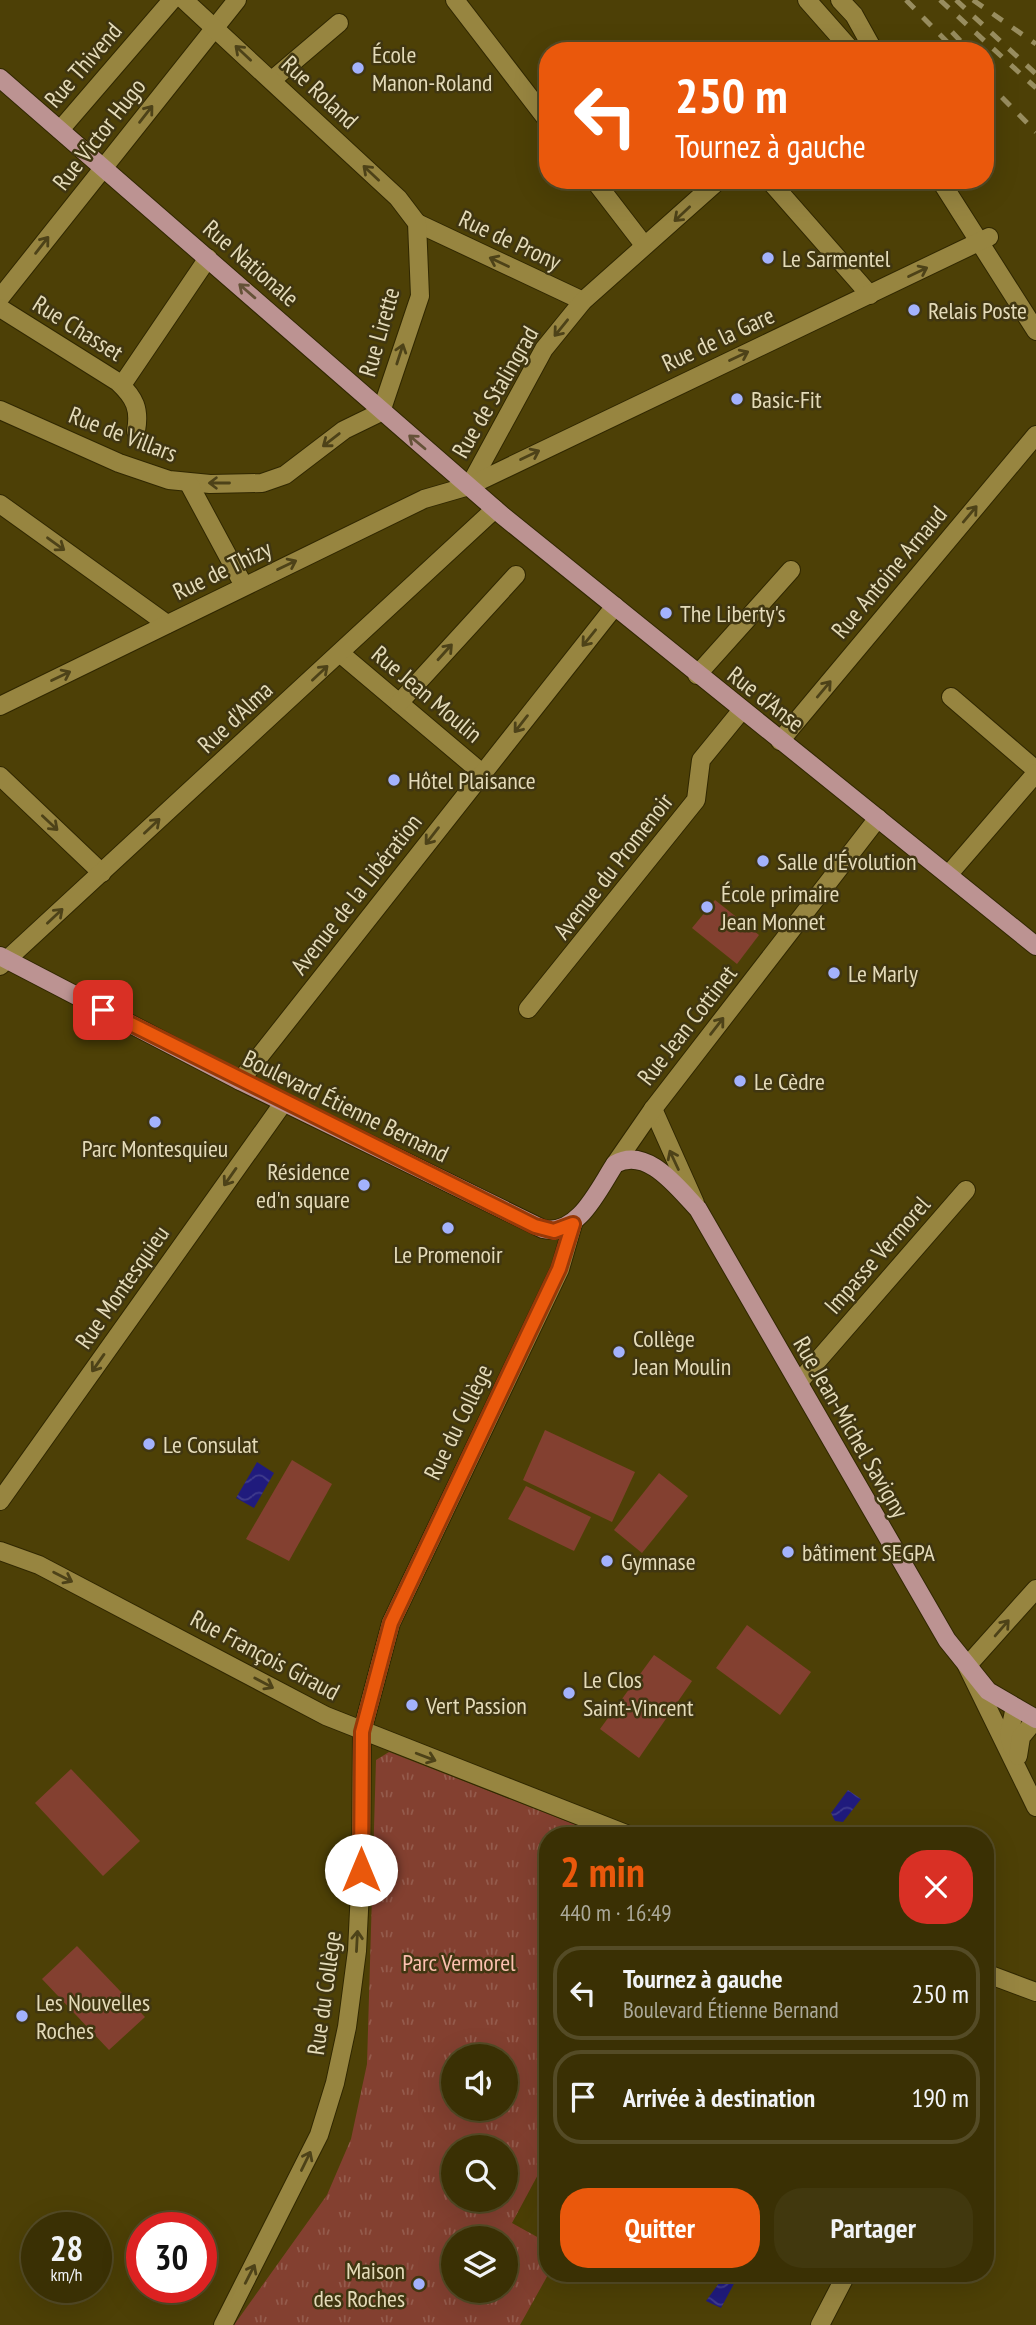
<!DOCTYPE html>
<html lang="fr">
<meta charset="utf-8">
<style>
body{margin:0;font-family:"PT Sans Narrow",sans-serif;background:#41380e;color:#f1f3f6;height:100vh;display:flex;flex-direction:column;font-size:26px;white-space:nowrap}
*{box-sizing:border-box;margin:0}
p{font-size:23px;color:#aba99a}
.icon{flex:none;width:38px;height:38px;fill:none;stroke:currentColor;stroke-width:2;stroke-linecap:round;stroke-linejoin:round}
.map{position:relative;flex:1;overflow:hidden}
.side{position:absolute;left:539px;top:1827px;width:455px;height:455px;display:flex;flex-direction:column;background:#3a3004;border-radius:28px;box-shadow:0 7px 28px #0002,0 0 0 2px #544b26}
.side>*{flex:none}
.hud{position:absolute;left:539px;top:42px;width:455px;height:147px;border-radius:28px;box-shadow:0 7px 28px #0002,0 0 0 2px #544b26;background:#ea580c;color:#fff;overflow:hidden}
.buttons{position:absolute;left:441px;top:2044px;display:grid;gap:14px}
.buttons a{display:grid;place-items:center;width:77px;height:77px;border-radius:50%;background:#3a3004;box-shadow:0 7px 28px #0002,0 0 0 2px #544b26;font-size:35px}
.speed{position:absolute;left:21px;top:2212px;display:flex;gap:14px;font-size:35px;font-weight:700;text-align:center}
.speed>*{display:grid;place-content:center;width:91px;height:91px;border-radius:50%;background:#3a3004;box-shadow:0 7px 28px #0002,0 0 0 2px #544b26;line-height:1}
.speed small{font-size:18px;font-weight:400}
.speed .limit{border:10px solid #d22;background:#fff;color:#111}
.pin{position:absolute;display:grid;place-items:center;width:60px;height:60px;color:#fff;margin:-30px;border-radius:14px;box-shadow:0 4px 10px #0006}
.me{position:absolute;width:77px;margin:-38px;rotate:0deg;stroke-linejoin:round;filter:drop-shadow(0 0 5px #0008)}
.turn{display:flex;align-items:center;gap:24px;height:147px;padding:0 21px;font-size:32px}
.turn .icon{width:91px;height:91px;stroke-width:2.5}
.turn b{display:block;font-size:49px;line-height:60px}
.round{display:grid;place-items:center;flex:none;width:74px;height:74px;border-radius:28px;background:#41380e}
.overview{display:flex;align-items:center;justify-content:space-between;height:119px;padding:0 21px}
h1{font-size:42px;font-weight:600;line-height:52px;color:#ea580c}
.primary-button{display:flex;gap:14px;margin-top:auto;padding:14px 21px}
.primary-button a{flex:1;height:80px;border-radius:28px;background:#ea580c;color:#fff;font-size:28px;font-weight:600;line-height:80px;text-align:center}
.primary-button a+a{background:#41380e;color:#f1f3f6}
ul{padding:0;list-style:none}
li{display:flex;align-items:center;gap:21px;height:94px;margin:0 14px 10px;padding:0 7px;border:4px solid #544b26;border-radius:28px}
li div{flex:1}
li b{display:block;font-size:26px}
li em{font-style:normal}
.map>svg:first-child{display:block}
.grass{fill:#834030}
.park{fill:url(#park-tufts);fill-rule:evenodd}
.water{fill:url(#water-waves)}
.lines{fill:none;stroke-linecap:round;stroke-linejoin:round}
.minor-casing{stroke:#302701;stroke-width:20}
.major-casing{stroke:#302701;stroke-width:20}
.minor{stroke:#978540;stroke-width:18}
.major{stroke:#bc9392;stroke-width:18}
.rail{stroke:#988d5f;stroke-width:5;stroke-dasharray:12 12;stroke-linecap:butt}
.oneway{stroke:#4d4218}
.oneway2{stroke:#655238}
.route-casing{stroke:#983908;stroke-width:18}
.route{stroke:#ea580c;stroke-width:12}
.poi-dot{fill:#a3b2fd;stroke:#403611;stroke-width:2.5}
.labels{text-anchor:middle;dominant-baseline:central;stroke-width:5;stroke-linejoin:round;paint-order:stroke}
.poi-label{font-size:24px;fill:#e4dbb9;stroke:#403611;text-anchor:start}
.street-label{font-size:24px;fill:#e4dbb9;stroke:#403611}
.park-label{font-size:24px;fill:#fdc0b0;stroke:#403611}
</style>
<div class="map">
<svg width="1036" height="2325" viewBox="0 0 1036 2325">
<defs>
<pattern id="park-tufts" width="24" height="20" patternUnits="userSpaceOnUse" patternTransform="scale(1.75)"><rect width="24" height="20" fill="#834030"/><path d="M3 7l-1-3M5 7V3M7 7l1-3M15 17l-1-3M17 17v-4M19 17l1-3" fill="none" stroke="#945b4c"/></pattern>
<pattern id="water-waves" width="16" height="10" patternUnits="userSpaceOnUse" patternTransform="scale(1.75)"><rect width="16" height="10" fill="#201b7d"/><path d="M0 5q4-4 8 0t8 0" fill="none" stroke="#403c8d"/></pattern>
</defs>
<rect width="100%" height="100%" fill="#4d4006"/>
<g class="grass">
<path d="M715 900 759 935 737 964 692 928Z"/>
<path d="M545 1430 635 1472 612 1522 523 1480Z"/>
<path d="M292 1460 332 1484 289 1561 246 1539Z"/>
<path d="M659 1473 688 1496 642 1553 614 1530Z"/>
<path d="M526 1486 591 1517 574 1551 508 1519Z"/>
<path d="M747 1625 811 1672 780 1715 716 1668Z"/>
<path d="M654 1655 692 1681 639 1758 600 1729Z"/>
<path d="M71 1769 140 1841 103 1876 35 1803Z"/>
<path d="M77 1946 145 2017 109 2050 42 1979Z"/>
</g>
<path class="park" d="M389 1752 604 1836H548V2156L512 2223 548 2243 549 2273 520 2325H234L327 2195 351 2139 367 2064 376 1760ZM453 2056H506V2109H453ZM453 2147H506V2200H453ZM453 2238H506V2291H453Z"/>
<g class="water">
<path d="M257 1462 274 1473 254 1508 236 1498Z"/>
<path d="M848 1790 861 1799 843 1822 835 1821 831 1813Z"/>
<path d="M722 2273H736L737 2278 721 2308 706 2301 719 2283 717 2275Z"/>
</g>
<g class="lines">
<defs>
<g id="minor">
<path d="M455 0 548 121"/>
<path d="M807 0 852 51"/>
<path d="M840 0 854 15 874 51"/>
<path d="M272 80 339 23"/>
<path d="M60 130 172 0"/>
<path d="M594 180 644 245"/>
<path d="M769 180 870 295"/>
<path d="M940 180 1036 331"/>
<path d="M417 223 583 301"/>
<path d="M0 298 237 0"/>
<path d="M0 308 118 382C135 398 140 409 136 431"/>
<path d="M122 385 208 258"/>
<path d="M0 410 119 463 169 480 210 484 262 483 285 475 344 430 381 412 420 296 417 223 398 198 184 0"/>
<path d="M188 482 244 586"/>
<path d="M471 483 544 349 583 301 719 180"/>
<path d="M0 504 167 624"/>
<path d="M341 654 482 773"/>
<path d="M697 675 791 570"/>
<path d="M951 697 1036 770"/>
<path d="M399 703 516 575"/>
<path d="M0 706 424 499 469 486 989 237"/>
<path d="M780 741 1036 435"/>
<path d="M0 776 102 873"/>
<path d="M949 874 1036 773"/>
<path d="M0 966 495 509"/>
<path d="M528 1009 696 800 701 760 741 711"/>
<path d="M240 1081 615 606"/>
<path d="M653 1109 695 1203"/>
<path d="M615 1164 653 1109 878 818"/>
<path d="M799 1382 966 1190"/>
<path d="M0 1501 284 1102"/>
<path d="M0 1551 39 1565 326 1716 631 1836"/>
<path d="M1036 1589 967 1666 1036 1807"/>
<path d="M1013 1749 1009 1735 1015 1707"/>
<path d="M1018 1756 1021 1737 1036 1719"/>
<path d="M985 1973 1036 1992"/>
<path d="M223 2325 319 2135 335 2083 347 2027 357 1951 361 1870 362 1732 391 1623 560 1269 573 1224"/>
<path d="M820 2325 847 2273"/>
</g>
<g id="major">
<path d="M0 78 503 516 1036 946"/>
<path d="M0 956 240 1081 543 1229C578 1236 598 1190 615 1164 647 1146 677 1187 698 1209L947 1640 988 1691 1036 1719"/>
</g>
</defs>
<use href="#minor" class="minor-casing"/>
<use href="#major" class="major-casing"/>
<use href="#minor" class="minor"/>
<use href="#major" class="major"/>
<g class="rail">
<path d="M906 0 956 51"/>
<path d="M940 0 1036 88"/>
<path d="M956 0 1036 74"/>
<path d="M973 0 1036 44"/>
<path d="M952 32 970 51"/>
<path d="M985 80 1036 132"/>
</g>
</g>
<defs><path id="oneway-shaft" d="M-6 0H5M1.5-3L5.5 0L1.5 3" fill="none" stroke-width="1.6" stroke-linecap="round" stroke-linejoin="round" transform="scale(1.75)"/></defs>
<g class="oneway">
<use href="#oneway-shaft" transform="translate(243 53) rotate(-137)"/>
<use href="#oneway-shaft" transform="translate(146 114) rotate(-52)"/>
<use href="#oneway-shaft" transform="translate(371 173) rotate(-137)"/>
<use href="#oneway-shaft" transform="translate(682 214) rotate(137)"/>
<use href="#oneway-shaft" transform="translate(42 245) rotate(-52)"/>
<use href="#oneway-shaft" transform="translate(499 262) rotate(-155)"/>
<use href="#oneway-shaft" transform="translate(918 272) rotate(-26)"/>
<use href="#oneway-shaft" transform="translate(561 328) rotate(129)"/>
<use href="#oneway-shaft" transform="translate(400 354) rotate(-72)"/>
<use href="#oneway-shaft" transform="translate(739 356) rotate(-25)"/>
<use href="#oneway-shaft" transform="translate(331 440) rotate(142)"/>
<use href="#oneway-shaft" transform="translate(530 455) rotate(-26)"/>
<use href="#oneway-shaft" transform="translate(219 483) rotate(-180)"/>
<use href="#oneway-shaft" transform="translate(970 514) rotate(-50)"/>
<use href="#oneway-shaft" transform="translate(56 544) rotate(36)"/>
<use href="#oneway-shaft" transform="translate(287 565) rotate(-26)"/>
<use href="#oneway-shaft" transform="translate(589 638) rotate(129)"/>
<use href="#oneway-shaft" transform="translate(445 652) rotate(-48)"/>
<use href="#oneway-shaft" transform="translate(320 673) rotate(-43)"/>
<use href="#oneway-shaft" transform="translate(61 676) rotate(-26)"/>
<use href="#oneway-shaft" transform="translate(824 689) rotate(-50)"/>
<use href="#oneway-shaft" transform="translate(521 724) rotate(128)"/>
<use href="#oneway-shaft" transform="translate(50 823) rotate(43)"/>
<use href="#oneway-shaft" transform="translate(152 826) rotate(-43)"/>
<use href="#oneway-shaft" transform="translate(432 836) rotate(128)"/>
<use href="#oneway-shaft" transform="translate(55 916) rotate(-43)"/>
<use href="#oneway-shaft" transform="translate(717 1026) rotate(-52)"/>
<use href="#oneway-shaft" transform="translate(674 1160) rotate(-115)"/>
<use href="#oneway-shaft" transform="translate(230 1177) rotate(125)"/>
<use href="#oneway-shaft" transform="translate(98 1363) rotate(125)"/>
<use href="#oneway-shaft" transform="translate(63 1577) rotate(27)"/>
<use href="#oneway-shaft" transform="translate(1002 1628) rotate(-49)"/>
<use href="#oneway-shaft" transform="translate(264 1683) rotate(28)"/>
<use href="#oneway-shaft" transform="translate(426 1757) rotate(21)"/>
<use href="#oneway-shaft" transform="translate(357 1941) rotate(-87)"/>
<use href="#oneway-shaft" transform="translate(306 2161) rotate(-64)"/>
<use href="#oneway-shaft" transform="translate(250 2274) rotate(-63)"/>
</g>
<g class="oneway2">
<use href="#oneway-shaft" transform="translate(247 291) rotate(-139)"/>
<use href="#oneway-shaft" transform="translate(417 442) rotate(-140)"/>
</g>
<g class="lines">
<defs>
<path id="route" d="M103 1010 535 1226 554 1231 573 1224 559 1269 391 1623 362 1732 361 1870"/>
</defs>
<use href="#route" class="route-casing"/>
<use href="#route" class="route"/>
</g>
<g class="poi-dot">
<circle cx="358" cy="68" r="7"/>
<circle cx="768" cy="258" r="7"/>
<circle cx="914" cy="310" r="7"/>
<circle cx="737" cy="399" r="7"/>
<circle cx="666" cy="613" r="7"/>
<circle cx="394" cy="780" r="7"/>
<circle cx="763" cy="861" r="7"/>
<circle cx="707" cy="907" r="7"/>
<circle cx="834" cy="973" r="7"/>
<circle cx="740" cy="1081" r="7"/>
<circle cx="155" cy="1122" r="7"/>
<circle cx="364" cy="1185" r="7"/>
<circle cx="448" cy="1228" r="7"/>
<circle cx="619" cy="1352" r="7"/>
<circle cx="149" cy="1444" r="7"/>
<circle cx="788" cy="1552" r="7"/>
<circle cx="607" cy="1561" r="7"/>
<circle cx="569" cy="1693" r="7"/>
<circle cx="412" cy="1705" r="7"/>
<circle cx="22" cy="2016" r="7"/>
<circle cx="419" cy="2284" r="7"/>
</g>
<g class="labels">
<g class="poi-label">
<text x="372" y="54">École<tspan x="372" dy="28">Manon-Roland</tspan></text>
<text x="782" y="258">Le Sarmentel</text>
<text x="928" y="310">Relais Poste</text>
<text x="751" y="399">Basic-Fit</text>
<text x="680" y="613">The Liberty's</text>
<text x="408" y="780">Hôtel Plaisance</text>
<text x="777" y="861">Salle d'Évolution</text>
<text x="721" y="893">École primaire<tspan x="721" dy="28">Jean Monnet</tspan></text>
<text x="848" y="973">Le Marly</text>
<text x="754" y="1081">Le Cèdre</text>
<text x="155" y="1148" text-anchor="middle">Parc Montesquieu</text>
<text x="350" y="1171" text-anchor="end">Résidence<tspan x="350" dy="28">ed'n square</tspan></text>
<text x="448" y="1254" text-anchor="middle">Le Promenoir</text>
<text x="633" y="1338">Collège<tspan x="633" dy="28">Jean Moulin</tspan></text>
<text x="163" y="1444">Le Consulat</text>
<text x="802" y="1552">bâtiment SEGPA</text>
<text x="621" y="1561">Gymnase</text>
<text x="583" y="1679">Le Clos<tspan x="583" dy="28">Saint-Vincent</tspan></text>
<text x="426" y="1705">Vert Passion</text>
<text x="36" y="2002">Les Nouvelles<tspan x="36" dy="28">Roches</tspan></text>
<text x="405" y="2270" text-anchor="end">Maison<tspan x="405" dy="28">des Roches</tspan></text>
</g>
<g class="street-label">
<text transform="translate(83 65) rotate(-49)">Rue Thivend</text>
<text transform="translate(320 92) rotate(43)">Rue Roland</text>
<text transform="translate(99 134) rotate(-52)">Rue Victor Hugo</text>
<text transform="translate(510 240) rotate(25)">Rue de Prony</text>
<text transform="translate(251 263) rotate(41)">Rue Nationale</text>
<text transform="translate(78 328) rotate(32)">Rue Chasset</text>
<text transform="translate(379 332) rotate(-74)">Rue Lirette</text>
<text transform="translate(718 339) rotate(-25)">Rue de la Gare</text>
<text transform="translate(495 392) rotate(-60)">Rue de Stalingrad</text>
<text transform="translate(123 434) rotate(21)">Rue de Villars</text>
<text transform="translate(222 570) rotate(-26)">Rue de Thizy</text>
<text transform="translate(889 572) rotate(-50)">Rue Antoine Arnaud</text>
<text transform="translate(427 694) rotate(40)">Rue Jean Moulin</text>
<text transform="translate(766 699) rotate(38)">Rue d'Anse</text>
<text transform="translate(235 717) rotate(-43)">Rue d'Alma</text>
<text transform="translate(613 866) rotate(-52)">Avenue du Promenoir</text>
<text transform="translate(356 894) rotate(-52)">Avenue de la Libération</text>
<text transform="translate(687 1025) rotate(-52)">Rue Jean Cottinet</text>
<text transform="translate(346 1106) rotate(26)">Boulevard Étienne Bernand</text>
<text transform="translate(877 1255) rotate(-49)">Impasse Vermorel</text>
<text transform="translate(122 1287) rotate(-55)">Rue Montesquieu</text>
<text transform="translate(458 1422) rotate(-64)">Rue du Collège</text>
<text transform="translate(851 1427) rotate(60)">Rue Jean-Michel Savigny</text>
<text transform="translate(265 1655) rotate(28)">Rue François Giraud</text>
<text transform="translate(324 1993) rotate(-82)">Rue du Collège</text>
</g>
<g class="park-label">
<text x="459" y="1962">Parc Vermorel</text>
</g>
</g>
</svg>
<div class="buttons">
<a><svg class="icon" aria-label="sound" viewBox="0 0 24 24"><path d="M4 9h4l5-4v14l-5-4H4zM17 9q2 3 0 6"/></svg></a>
<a><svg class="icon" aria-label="search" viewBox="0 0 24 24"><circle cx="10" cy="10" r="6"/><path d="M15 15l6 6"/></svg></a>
<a><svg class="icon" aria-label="layers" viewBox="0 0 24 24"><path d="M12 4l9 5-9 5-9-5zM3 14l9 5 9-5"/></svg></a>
</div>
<div class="speed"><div>28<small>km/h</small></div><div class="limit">30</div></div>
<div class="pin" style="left:103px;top:1010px;background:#d93025"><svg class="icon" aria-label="arrive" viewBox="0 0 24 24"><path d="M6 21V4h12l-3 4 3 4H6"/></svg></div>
<svg class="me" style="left:361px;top:1870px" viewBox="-20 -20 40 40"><circle r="19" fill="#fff"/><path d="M0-13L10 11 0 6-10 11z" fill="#ea580c"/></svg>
<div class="hud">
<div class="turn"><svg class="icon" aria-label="left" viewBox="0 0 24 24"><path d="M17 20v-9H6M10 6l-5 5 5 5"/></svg><div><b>250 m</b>Tournez à gauche</div></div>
</div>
<section class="side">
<div class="overview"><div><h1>2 min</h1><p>440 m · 16:49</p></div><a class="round" style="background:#d93025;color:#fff"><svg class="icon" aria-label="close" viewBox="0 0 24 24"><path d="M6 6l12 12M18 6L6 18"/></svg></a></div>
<ul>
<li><svg class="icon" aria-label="left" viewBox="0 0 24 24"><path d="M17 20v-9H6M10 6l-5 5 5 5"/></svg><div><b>Tournez à gauche</b><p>Boulevard Étienne Bernand</p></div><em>250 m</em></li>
<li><svg class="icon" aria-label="arrive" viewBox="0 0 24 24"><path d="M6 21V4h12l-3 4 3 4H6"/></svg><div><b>Arrivée à destination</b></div><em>190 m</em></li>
</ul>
<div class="primary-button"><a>Quitter</a><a>Partager</a></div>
</section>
</div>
